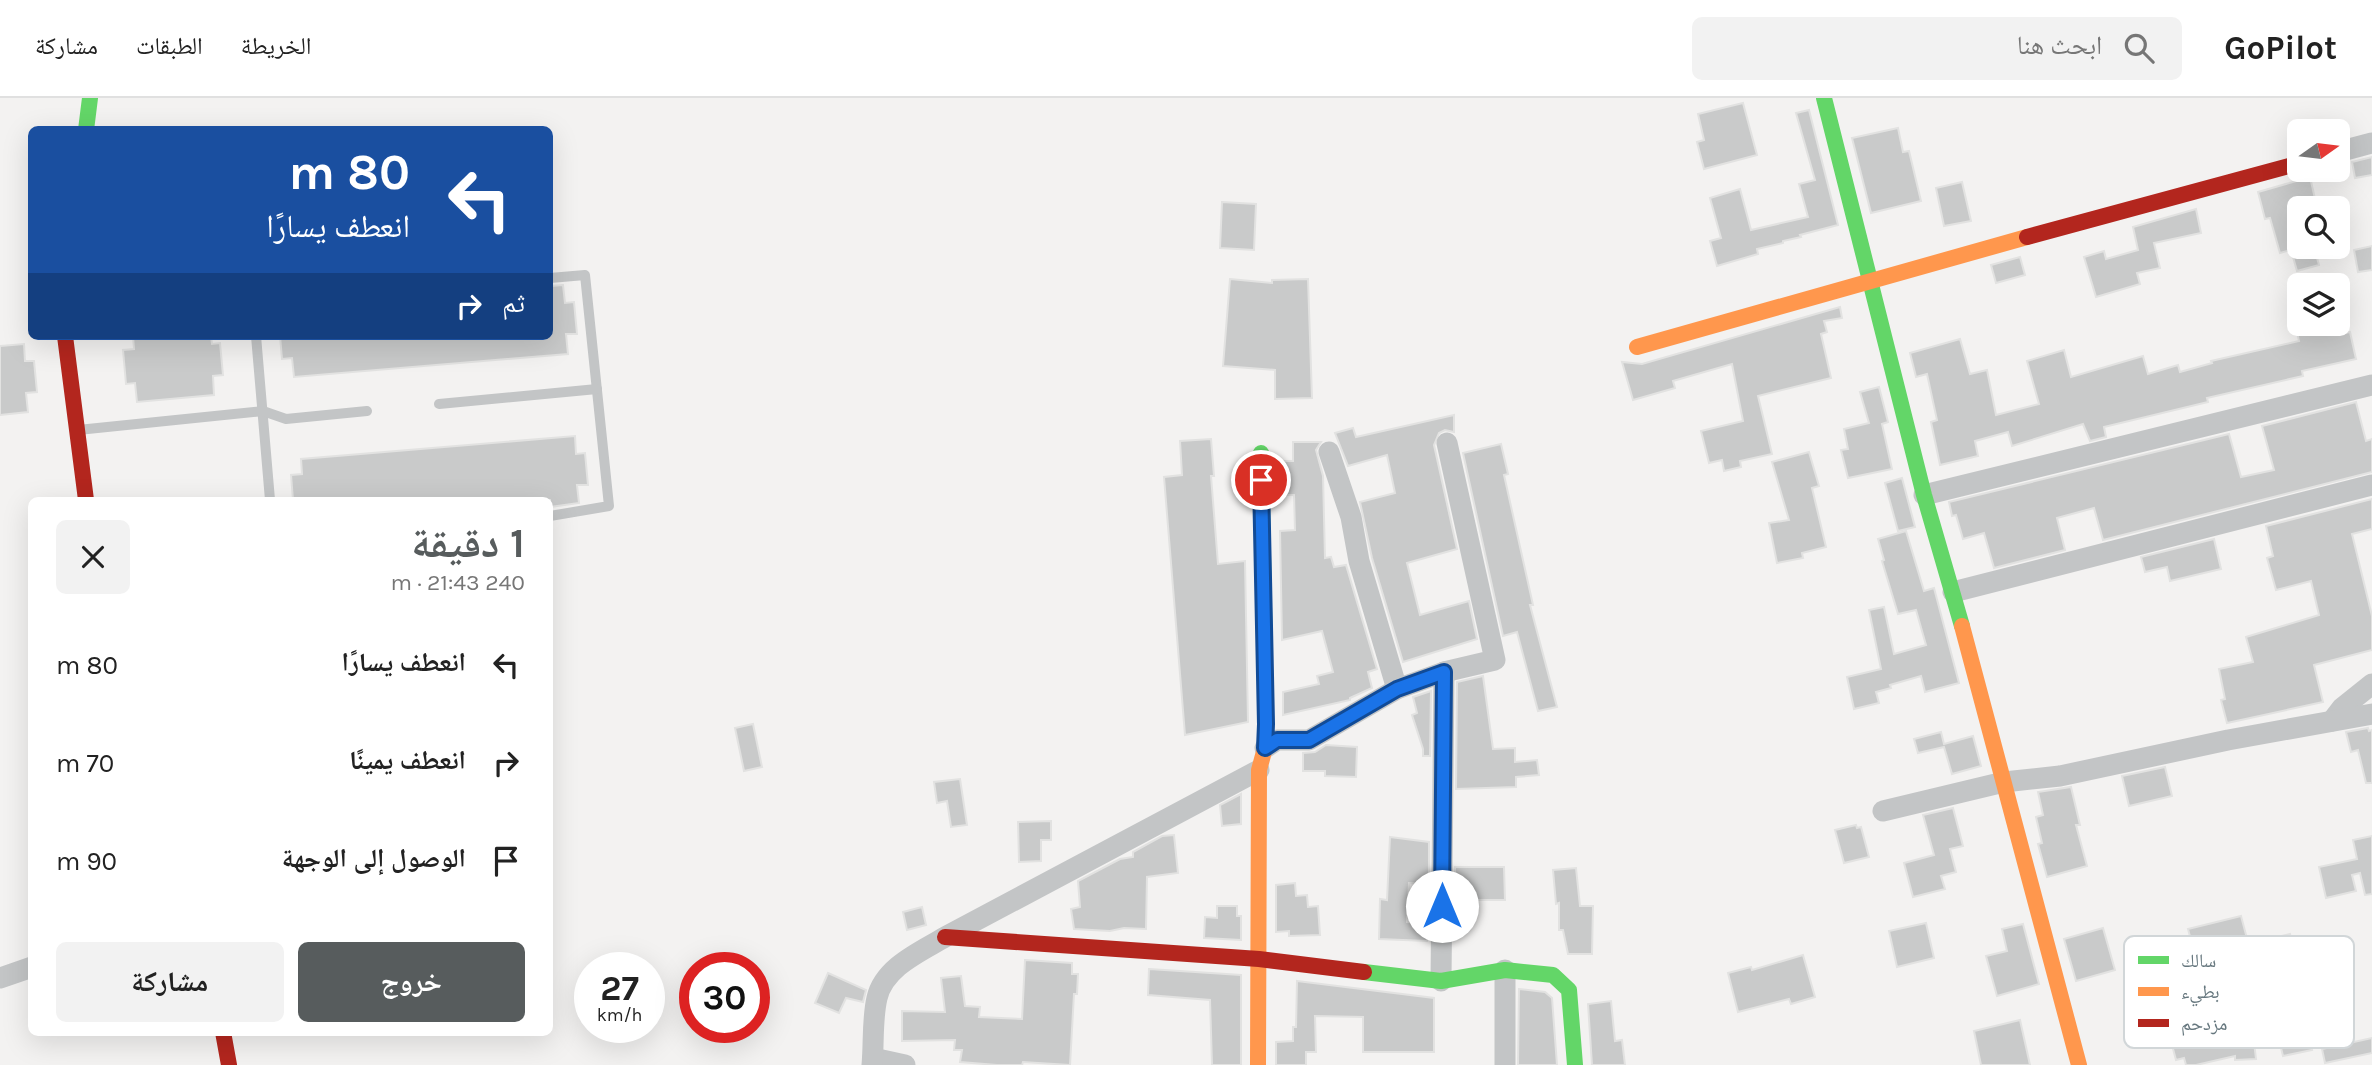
<!DOCTYPE html>
<html lang="ar">
<meta charset="utf-8">
<style>
body{margin:0;font-family:Karla,"Noto Naskh Arabic",sans-serif;background:#f2f2f2;color:#222;direction:rtl;height:100vh;display:flex;flex-direction:column;font-size:26px;white-space:nowrap}
*{box-sizing:border-box;margin:0}
p{font-size:23px;color:#767676}
.icon{flex:none;width:38px;height:38px;fill:none;stroke:currentColor;stroke-width:2;stroke-linecap:round;stroke-linejoin:round}
.map{position:relative;flex:1;overflow:hidden;direction:ltr}
.panel{position:absolute;left:28px;top:399px;width:525px;height:539px;display:flex;flex-direction:column;background:#fff;border-radius:10px;box-shadow:0 7px 28px #0002;direction:rtl}
.panel>*{flex:none}
.hud{position:absolute;left:28px;top:28px;width:525px;height:214px;border-radius:10px;box-shadow:0 7px 28px #0002;direction:rtl;background:#1a4fa0;color:#fff;overflow:hidden}
.needle{width:46px;rotate:76deg}
.buttons{position:absolute;left:2287px;top:21px;display:grid;gap:14px}
.buttons a{display:grid;place-items:center;width:63px;height:63px;border-radius:10px;background:#fff;box-shadow:0 7px 28px #0002;font-size:35px}
.speed{position:absolute;left:574px;top:854px;display:flex;gap:14px;font-size:35px;font-weight:700;text-align:center}
.speed>*{display:grid;place-content:center;width:91px;height:91px;border-radius:50%;background:#fff;box-shadow:0 7px 28px #0002;line-height:1}
.speed small{font-size:18px;font-weight:400}
.speed .limit{border:10px solid #d22;background:#fff;color:#111}
.pin{position:absolute;display:grid;place-items:center;width:60px;height:60px;color:#fff;margin:-30px;border:4px solid #fff;border-radius:50%;box-shadow:0 2px 7px #0007}
.me{position:absolute;width:77px;margin:-38px;rotate:0deg;stroke-linejoin:round;filter:drop-shadow(0 0 5px #0008)}
.turn{display:flex;align-items:center;gap:24px;height:147px;padding:0 28px;font-size:32px}
.turn .icon{width:91px;height:91px;stroke-width:2.5}
.turn b{display:block;font-size:49px;line-height:60px}
.then{display:flex;align-items:center;height:66px;padding:0 28px;background:#0003;gap:14px;font-size:26px}
.round{display:grid;place-items:center;flex:none;width:74px;height:74px;border-radius:10px;background:#f2f2f2}
.headline{display:flex;align-items:center;justify-content:space-between;height:119px;padding:0 28px}
h1{font-size:42px;font-weight:700;line-height:52px;color:#575c5d}
.cta{display:flex;gap:14px;margin-top:auto;padding:14px 28px}
.cta a{flex:1;height:80px;border-radius:10px;background:#575c5d;color:#fff;font-size:28px;font-weight:700;line-height:80px;text-align:center}
.cta a+a{background:#f2f2f2;color:#222}
ul{padding:0;list-style:none}
li{display:flex;align-items:center;gap:21px;height:98px;padding:0 28px}
li div{flex:1}
li b{display:block;font-size:26px}
li em{font-style:normal}
header{display:flex;align-items:center;gap:42px;box-sizing:border-box;height:98px;padding:0 35px;background:#fff;border-bottom:2px solid #e0e0e0}
header strong{font-size:33px}
nav{display:flex;gap:38px;margin-inline-start:auto;font-size:24px}
.search{width:490px;height:63px;background:#f2f2f2;display:flex;align-items:center;gap:18px;box-sizing:border-box;padding:0 24px;border-radius:10px;color:#767676;font-size:26px}
.map>svg:first-child{display:block}
.building{fill:#c9caca;stroke:#e2e2e1;stroke-width:2}
.lines{fill:none;stroke-linecap:round;stroke-linejoin:round}
.lane{stroke:#c3c5c6;stroke-width:10}
.street{stroke:#c3c5c6;stroke-width:21}
.fast{stroke:#63d668;stroke-width:16}
.slow{stroke:#ff974d;stroke-width:16}
.jam{stroke:#b3261e;stroke-width:16}
.route-casing{stroke:#114b97;stroke-width:18}
.route{stroke:#1a73e8;stroke-width:12}
.key{fill:#fff;stroke:#d1d6d8;stroke-width:2}
.key-label{font-size:19px;fill:#66777e}
</style>
<header>
<strong>GoPilot</strong>
<div class="search"><svg class="icon" aria-label="search" viewBox="0 0 24 24"><circle cx="10" cy="10" r="6"/><path d="M15 15l6 6"/></svg>ابحث هنا</div>
<nav><a>الخريطة</a><a>الطبقات</a><a>مشاركة</a></nav>
</header>
<div class="map">
<svg width="2372" height="967" viewBox="0 0 2372 967">
<rect width="100%" height="100%" fill="#f3f2f1"/>
<g class="building">
<path d="M1743 5 1757 57 1704 71 1697 44 1704 42 1698 16Z"/>
<path d="M1809 12 1838 127 1800 137 1801 139 1783 143V145L1757 151 1758 156 1717 168 1710 143 1721 140 1710 100 1740 91 1751 132 1808 119 1799 86 1815 82 1796 15Z"/>
<path d="M1898 30 1903 54 1909 53 1921 103 1871 115 1852 40Z"/>
<path d="M2372 59V77L2355 80 2352 64Z"/>
<path d="M2310 79 2316 105 2300 109V149H2314L2319 167 2297 173 2291 152 2280 155 2270 120 2265 121 2258 94Z"/>
<path d="M1962 84 1971 123 1944 128 1936 90Z"/>
<path d="M1222 104 1256 106 1254 152 1220 150Z"/>
<path d="M2196 111 2201 135 2154 145 2160 170 2137 175 2140 186 2096 199 2084 159 2104 153 2106 161 2138 152 2133 129Z"/>
<path d="M2372 148V172L2358 174 2354 152Z"/>
<path d="M2020 159 2025 177 1996 185 1991 167Z"/>
<path d="M1230 181 1272 185V182L1308 181 1312 300 1275 301V272L1223 268Z"/>
<path d="M563 187 565 205 574 204 577 236H566L568 256 294 279 292 260 282 261 280 238H550V188Z"/>
<path d="M1840 209 1842 220 1824 223 1827 234 1821 236 1831 280 1758 298 1772 356 1740 363 1741 369 1724 373 1722 362 1709 365 1701 333 1743 323 1732 266 1673 283 1675 290 1633 302 1622 264 1642 266Z"/>
<path d="M2295 226H2338L2340 236 2350 234 2356 261 2302 273 2303 278 2207 300 2208 304 2104 329 2106 339 2090 343 2083 326 2012 348 2008 334 1975 343 1978 358 1940 367 1931 324 1937 322 1927 276 1916 279 1910 255 1960 241 1970 276 1987 272 1996 317 2039 306 2027 263 2064 252 2071 279 2143 258 2148 276 2178 267 2180 274 2212 265 2211 263 2299 243Z"/>
<path d="M133 238H211L212 246 220 245 223 277 213 278 214 297 137 304 135 285 126 286 123 252 134 251Z"/>
<path d="M24 246 25 263H34L37 294 26 295 28 314 0 317V248Z"/>
<path d="M1879 289 1888 324 1882 326 1892 371 1848 380 1841 352 1848 351 1844 331 1869 325 1860 294Z"/>
<path d="M2356 304 2366 343 2372 341V374L2103 442 2094 410 2057 420 2065 452 1994 470 1984 435 1963 441 1956 417 1952 418 1949 404 2229 336 2241 379 2274 372 2262 328Z"/>
<path d="M1454 317V334L1445 332 1439 335 1434 347 1457 451 1407 465 1420 517 1469 503 1477 541 1403 564 1372 460 1360 404 1395 395 1387 357 1348 368 1335 335 1353 330 1356 339Z"/>
<path d="M575 338 576 356 585 355 588 387H577L579 405 550 409V402H293L291 377 302 376 301 361Z"/>
<path d="M1211 341 1214 378H1211L1218 466 1245 463 1248 624 1185 637 1164 379 1182 377 1180 343Z"/>
<path d="M1293 344H1321L1316 352 1323 378 1325 460 1331 459 1334 469 1346 467 1377 571 1368 574 1372 590 1350 600V602L1283 617V594L1319 586 1317 578 1333 574 1322 533 1282 542 1280 433 1295 432 1294 397H1279V363H1293Z"/>
<path d="M1501 346 1508 376 1504 377 1533 507H1530L1557 609 1538 613 1517 534 1503 538 1463 355Z"/>
<path d="M1809 354 1819 388 1812 390 1826 449 1802 455 1803 460 1777 465 1769 425 1789 422 1772 364Z"/>
<path d="M1902 380 1915 429 1898 433 1885 385Z"/>
<path d="M2372 401V431L2352 436 2372 518V552L2314 567 2323 604 2227 625 2221 602 2225 601 2219 571 2253 564 2246 539 2319 517 2311 483 2276 492 2267 460 2273 458 2266 428Z"/>
<path d="M1906 433 1924 493 1934 490 1959 585 1925 594 1921 578 1890 587 1891 590 1876 594 1879 605 1854 611 1847 579 1881 571 1869 512 1884 509 1894 556 1926 547 1916 512 1898 516 1882 463 1884 462 1878 441Z"/>
<path d="M2214 441 2221 471 2170 483 2167 469 2145 474 2141 459Z"/>
<path d="M1483 578 1493 651 1515 650V664L1537 662 1539 677 1516 679V689L1456 691 1457 584Z"/>
<path d="M1431 593 1430 658H1423V651L1412 617 1417 615 1413 599Z"/>
<path d="M753 626 762 669 744 673 735 630Z"/>
<path d="M2368 630 2369 633 2372 632V685H2366L2358 652 2351 654 2346 634Z"/>
<path d="M1941 634 1944 646 1973 638 1981 668 1952 676 1944 649 1918 655 1914 641Z"/>
<path d="M1326 647 1357 649 1356 679 1325 678V673H1303V655L1315 654Z"/>
<path d="M2165 669 2172 698 2129 708 2122 678Z"/>
<path d="M960 681 967 727 951 729 947 703 937 705 934 684Z"/>
<path d="M2071 689 2080 727H2076L2087 768 2047 779 2038 746 2042 745 2036 719 2043 717 2038 694Z"/>
<path d="M1241 696V726L1222 728 1220 707Z"/>
<path d="M1953 710 1963 748 1950 751 1956 774 1941 778 1945 791 1913 799 1904 765 1934 757 1923 717Z"/>
<path d="M1051 723V742H1041V763L1019 764 1018 724Z"/>
<path d="M1856 727 1857 730 1861 729 1869 759 1844 765 1835 732Z"/>
<path d="M1174 737 1178 775 1147 779 1146 831 1124 830 1110 833 1074 831 1071 811 1080 809 1078 783 1120 761 1133 759V754L1162 738Z"/>
<path d="M2372 738V796L2365 797 2360 775 2352 777 2356 793 2326 800 2319 769 2357 761 2353 742Z"/>
<path d="M1390 739 1429 744V786L1409 785 1407 824 1428 825 1427 843 1379 841 1380 801 1387 802Z"/>
<path d="M1455 769H1504L1505 802H1455Z"/>
<path d="M1576 770 1580 808H1593L1592 856H1568L1563 832H1559V805L1556 806 1553 772Z"/>
<path d="M1295 785 1296 798 1307 797 1308 809 1318 808 1320 837 1289 838V833L1276 834V787Z"/>
<path d="M1217 808H1237V818H1241V842L1204 840 1205 819 1217 820Z"/>
<path d="M922 809 926 827 907 832 903 814Z"/>
<path d="M2241 818 2249 848 2196 861 2188 831Z"/>
<path d="M1926 825 1934 860 1897 869 1889 833Z"/>
<path d="M2023 826 2039 886 1997 898 1986 858 2007 853 2002 831Z"/>
<path d="M2103 830 2115 872 2076 883 2064 841Z"/>
<path d="M2290 836 2306 907H2302L2312 952 2283 958 2255 844Z"/>
<path d="M1803 857 1815 899 1791 906 1789 901 1738 914 1728 875 1751 869 1752 872Z"/>
<path d="M1025 862 1072 865V876H1078L1077 896H1074L1070 967 1023 964 1022 967H997L960 964 962 952H954L955 942 902 943V913L945 914 941 880 961 878 965 908 980 909 979 919 1022 921Z"/>
<path d="M1149 871 1241 877V967H1212L1210 902 1148 897Z"/>
<path d="M828 875 866 892 863 904 846 900 839 915 815 905Z"/>
<path d="M1297 883 1434 900V954H1363V919L1315 918 1316 954H1306V967H1276V944L1293 943V929H1296Z"/>
<path d="M1519 891 1545 894 1552 900 1557 967H1518Z"/>
<path d="M2235 895 2245 945 2254 944 2256 961 2235 962V958L2196 967H2186L2184 960 2176 962 2168 932 2138 939 2133 914 2172 905 2178 929 2212 921 2208 900Z"/>
<path d="M1611 903 1615 943 1622 942 1625 967H1592L1588 906Z"/>
<path d="M2020 922 2030 967H1981L1974 933Z"/>
<path d="M2372 940V955L2325 965 2322 951Z"/>
</g>
<g class="lines">
<g class="lane">
<path d="M550 180 585 177 609 408 550 418"/>
<path d="M256 238 270 402"/>
<path d="M439 306 597 291"/>
<path d="M78 332 263 313 286 321 367 313"/>
</g>
<g class="street">
<path d="M2338 54 2372 45"/>
<path d="M1329 354 1351 419 1359 463 1397 591"/>
<path d="M1924 397 2372 287"/>
<path d="M1953 494 2372 387"/>
<path d="M2332 623 2342 610 2372 586"/>
<path d="M1265 650 1277 642H1309L1397 591 1444 574 1495 562 1447 345"/>
<path d="M1883 713 2004 684 2060 678 2228 642 2372 616"/>
<path d="M1505 872V967"/>
<path d="M0 880 32 869"/>
<path d="M1441 883 1444 574"/>
<path d="M873 960 905 967"/>
<path d="M872 967C874 946 872 921 877 900 884 869 920 854 945 839L1259 672"/>
</g>
<g class="fast">
<path d="M1824 0 1924 397 1962 528"/>
<path d="M86 32 90 0"/>
<path d="M1261 355 1265 560"/>
<path d="M1364 874 1441 883 1505 872 1553 877 1569 892 1575 967"/>
</g>
<g class="slow">
<path d="M1637 249 2027 139"/>
<path d="M1962 528 2079 967"/>
<path d="M1258 967 1259 672 1265 650V560"/>
</g>
<g class="jam">
<path d="M2027 139 2300 65"/>
<path d="M65 238 86 402"/>
<path d="M945 839 1259 861 1364 874"/>
<path d="M223 934 229 967"/>
</g>
</g>
<g class="lines">
<defs>
<path id="route" d="M1261 382 1266 626 1265 650 1277 642H1309L1397 591 1444 574 1442 808"/>
</defs>
<use href="#route" class="route-casing"/>
<use href="#route" class="route"/>
</g>
<rect x="2124" y="838" width="230" height="112" rx="10" class="key"/>
<rect x="2138" y="858" width="31" height="8" fill="#63d668"/>
<rect x="2138" y="889" width="31" height="9" fill="#ff974d"/>
<rect x="2138" y="921" width="31" height="8" fill="#b3261e"/>
<g class="key-label">
<text x="2181" y="869">سالك</text>
<text x="2181" y="900">بطيء</text>
<text x="2181" y="932">مزدحم</text>
</g>
</svg>
<div class="buttons">
<a><svg class="needle" viewBox="-14 -14 28 28"><path d="M0-13l5 13h-10z" fill="#e53935"/><path d="M0 13l5-13h-10z" fill="#767676"/></svg></a>
<a><svg class="icon" aria-label="search" viewBox="0 0 24 24"><circle cx="10" cy="10" r="6"/><path d="M15 15l6 6"/></svg></a>
<a><svg class="icon" aria-label="layers" viewBox="0 0 24 24"><path d="M12 4l9 5-9 5-9-5zM3 14l9 5 9-5"/></svg></a>
</div>
<div class="speed"><div>27<small>km/h</small></div><div class="limit">30</div></div>
<div class="pin" style="left:1261px;top:382px;background:#d93025"><svg class="icon" aria-label="arrive" viewBox="0 0 24 24"><path d="M6 21V4h12l-3 4 3 4H6"/></svg></div>
<svg class="me" style="left:1442px;top:808px" viewBox="-20 -20 40 40"><circle r="19" fill="#fff"/><path d="M0-13L10 11 0 6-10 11z" fill="#1a73e8"/></svg>
<div class="hud">
<div class="turn"><svg class="icon" aria-label="left" viewBox="0 0 24 24"><path d="M17 20v-9H6M10 6l-5 5 5 5"/></svg><div><b>80 m</b>انعطف يسارًا</div></div>
<div class="then">ثم<svg class="icon" aria-label="right" viewBox="0 0 24 24"><path d="M7 20v-9h11M14 6l5 5-5 5"/></svg></div>
</div>
<section class="panel">
<div class="headline"><div><h1>1 دقيقة</h1><p>240 m · 21:43</p></div><a class="round"><svg class="icon" aria-label="close" viewBox="0 0 24 24"><path d="M6 6l12 12M18 6L6 18"/></svg></a></div>
<ul>
<li><svg class="icon" aria-label="left" viewBox="0 0 24 24"><path d="M17 20v-9H6M10 6l-5 5 5 5"/></svg><div><b>انعطف يسارًا</b></div><em>80 m</em></li>
<li><svg class="icon" aria-label="right" viewBox="0 0 24 24"><path d="M7 20v-9h11M14 6l5 5-5 5"/></svg><div><b>انعطف يمينًا</b></div><em>70 m</em></li>
<li><svg class="icon" aria-label="arrive" viewBox="0 0 24 24"><path d="M6 21V4h12l-3 4 3 4H6"/></svg><div><b>الوصول إلى الوجهة</b></div><em>90 m</em></li>
</ul>
<div class="cta"><a>خروج</a><a>مشاركة</a></div>
</section>
</div>
